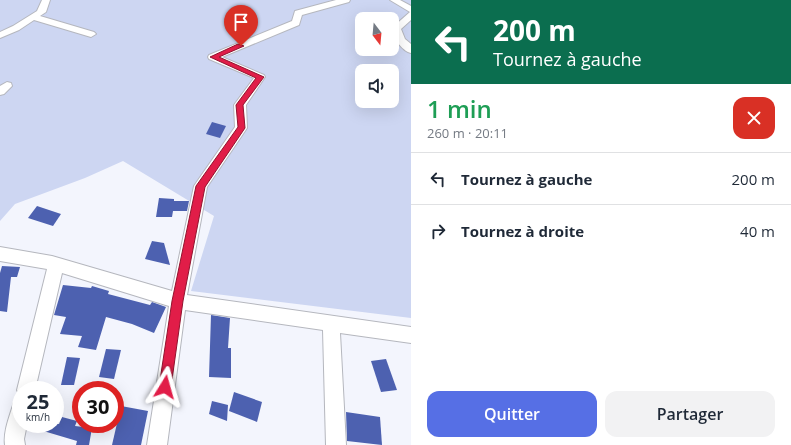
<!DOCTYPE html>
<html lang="fr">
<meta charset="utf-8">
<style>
body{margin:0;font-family:"Open Sans",sans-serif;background:#f2f2f3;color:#1f2937;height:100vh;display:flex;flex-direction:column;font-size:15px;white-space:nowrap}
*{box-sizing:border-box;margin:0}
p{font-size:13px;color:#747a83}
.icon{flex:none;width:22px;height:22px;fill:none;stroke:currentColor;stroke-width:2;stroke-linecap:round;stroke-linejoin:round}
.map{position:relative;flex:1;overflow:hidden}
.details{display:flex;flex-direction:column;background:#fff;width:380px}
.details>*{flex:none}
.banner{background:#0b6e4f;color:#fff;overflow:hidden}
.needle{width:26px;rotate:164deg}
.tools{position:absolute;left:355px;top:12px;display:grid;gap:8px}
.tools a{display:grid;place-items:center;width:44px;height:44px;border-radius:8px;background:#fff;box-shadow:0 4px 16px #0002;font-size:20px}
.speed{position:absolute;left:12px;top:381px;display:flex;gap:8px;font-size:20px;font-weight:700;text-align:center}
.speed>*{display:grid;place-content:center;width:52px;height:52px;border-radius:50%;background:#fff;box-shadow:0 4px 16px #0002;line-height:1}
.speed small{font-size:10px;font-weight:400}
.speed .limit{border:6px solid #d22;background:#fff;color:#111}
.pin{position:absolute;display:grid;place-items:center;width:34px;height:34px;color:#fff;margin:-41px -17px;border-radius:50% 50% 50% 0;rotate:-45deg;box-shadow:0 0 4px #0007}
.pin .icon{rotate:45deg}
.me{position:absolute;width:44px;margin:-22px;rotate:8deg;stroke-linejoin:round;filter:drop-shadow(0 0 3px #0008)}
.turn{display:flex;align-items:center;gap:14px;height:84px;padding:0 16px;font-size:18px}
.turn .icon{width:52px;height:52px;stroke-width:2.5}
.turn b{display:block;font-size:28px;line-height:34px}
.round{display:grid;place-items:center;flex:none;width:42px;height:42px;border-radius:12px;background:#f2f2f3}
.overview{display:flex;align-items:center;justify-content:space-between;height:68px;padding:0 16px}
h1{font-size:24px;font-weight:600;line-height:30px;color:#1e9e55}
.button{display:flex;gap:8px;margin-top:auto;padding:8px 16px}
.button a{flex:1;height:46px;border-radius:12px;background:#566fe5;color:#fff;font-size:16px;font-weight:600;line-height:46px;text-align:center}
.button a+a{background:#f2f2f3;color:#1f2937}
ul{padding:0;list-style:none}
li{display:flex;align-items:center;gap:12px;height:52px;padding:0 16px;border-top:1px solid #e0e1e3}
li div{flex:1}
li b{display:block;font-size:15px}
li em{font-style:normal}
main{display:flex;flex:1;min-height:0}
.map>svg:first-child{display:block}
.green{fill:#cdd6f2;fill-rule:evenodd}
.building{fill:#4d61b0}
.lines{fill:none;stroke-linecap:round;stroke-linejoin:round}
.minor-casing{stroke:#b5b7be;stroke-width:2}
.minor{fill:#fff;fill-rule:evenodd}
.route{fill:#e11d48;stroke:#92132f}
</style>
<main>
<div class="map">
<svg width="411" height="445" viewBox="0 0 411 445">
<rect width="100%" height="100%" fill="#f3f5fd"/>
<path class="green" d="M0 0H411V318L191 291 214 216 123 161 85 178 15 204 0 221ZM362 19H392V49H362ZM362 71H392V101H362Z"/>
<g class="building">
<path d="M212 122 226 126 220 138 206 134Z"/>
<path d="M159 198 174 199V201H189L187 211H173L172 217H156Z"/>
<path d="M37 206 61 214 53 226 28 218Z"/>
<path d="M152 241 164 243 170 265 145 259Z"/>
<path d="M2 266 20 267 17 277H11L7 312 0 311V273Z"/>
<path d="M63 285 91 288 92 286 109 291 108 294 150 305 152 302 166 307 154 333 132 324 106 317 96 350 78 347 82 336 60 334 66 317 54 315Z"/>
<path d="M211 315 230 318 228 348H231V378L209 377Z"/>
<path d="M106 349 121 350 114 379 99 377Z"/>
<path d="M67 357 80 358 74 385H61Z"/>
<path d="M386 359 397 390 381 392 371 361Z"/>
<path d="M234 392 262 402 257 422 229 411Z"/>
<path d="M212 401 228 405 227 421 209 414Z"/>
<path d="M121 406 148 411 141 445H112Z"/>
<path d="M346 412 380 417 382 445 347 441Z"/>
<path d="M62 417 77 421 75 426 92 428 89 445H76L77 441 30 427 31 424H59Z"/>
</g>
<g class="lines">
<defs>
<g id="minor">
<path d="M42 0H50L46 12 40 16 94 32 96 34 91 37 34 20 19 30 0 38V32L13 26 37 11Z"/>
<path d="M336 0H350L349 2 302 15 299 25 222 57 264 75 265 77 246 105 247 128 207 187 187 295 411 327V343L340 333 346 445H326L323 330 185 310 167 445H147L169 306 62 273 35 390H21V397L20 396 17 390 47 269 0 261V247L52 256 172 291 194 186 235 127 234 105 254 78 209 59 208 57 209 55 292 21 295 11Z"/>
<path d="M390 0H400L411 6V20L401 29 405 39 411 44V53C402 51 391 36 393 27L410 12Z"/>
<path d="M7 82 11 83 12 86 4 94 0 95V86Z"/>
<path d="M21 400V424H27L24 439 25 445H5C3 432 10 415 14 402Z"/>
</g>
</defs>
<use href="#minor" class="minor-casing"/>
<use href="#minor" class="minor"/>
</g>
<path class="route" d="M238 44 244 46 219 57 264 77 243 105 245 128 205 187 183 301 171 387 169 391 165 393 161 391 159 387 172 301 196 186 238 127 236 105 256 78 210 57Z"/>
</svg>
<div class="tools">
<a><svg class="needle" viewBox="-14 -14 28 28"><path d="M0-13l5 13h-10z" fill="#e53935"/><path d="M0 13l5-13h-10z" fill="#747a83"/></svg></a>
<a><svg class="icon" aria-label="sound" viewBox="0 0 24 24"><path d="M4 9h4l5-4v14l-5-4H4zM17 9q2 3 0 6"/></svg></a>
</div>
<div class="speed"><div>25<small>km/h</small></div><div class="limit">30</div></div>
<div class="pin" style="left:241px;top:46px;background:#d93025"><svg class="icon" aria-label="arrive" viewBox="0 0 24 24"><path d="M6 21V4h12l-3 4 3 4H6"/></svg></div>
<svg class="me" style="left:165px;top:387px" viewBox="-20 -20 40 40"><path d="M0-17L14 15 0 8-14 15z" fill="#e11d48" stroke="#fff" stroke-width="4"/></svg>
</div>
<section class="details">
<div class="banner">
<div class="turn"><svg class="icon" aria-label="left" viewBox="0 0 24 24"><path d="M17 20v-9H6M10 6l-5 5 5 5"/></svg><div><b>200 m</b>Tournez à gauche</div></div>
</div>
<div class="overview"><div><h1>1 min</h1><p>260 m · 20:11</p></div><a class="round" style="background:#d93025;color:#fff"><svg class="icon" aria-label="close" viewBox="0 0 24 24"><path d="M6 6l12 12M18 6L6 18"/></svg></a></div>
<ul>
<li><svg class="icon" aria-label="left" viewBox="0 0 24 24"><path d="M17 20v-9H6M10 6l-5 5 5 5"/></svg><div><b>Tournez à gauche</b></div><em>200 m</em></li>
<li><svg class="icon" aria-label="right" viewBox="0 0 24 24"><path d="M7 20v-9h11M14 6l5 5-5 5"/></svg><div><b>Tournez à droite</b></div><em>40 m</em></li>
</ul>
<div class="button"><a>Quitter</a><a>Partager</a></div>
</section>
</main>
